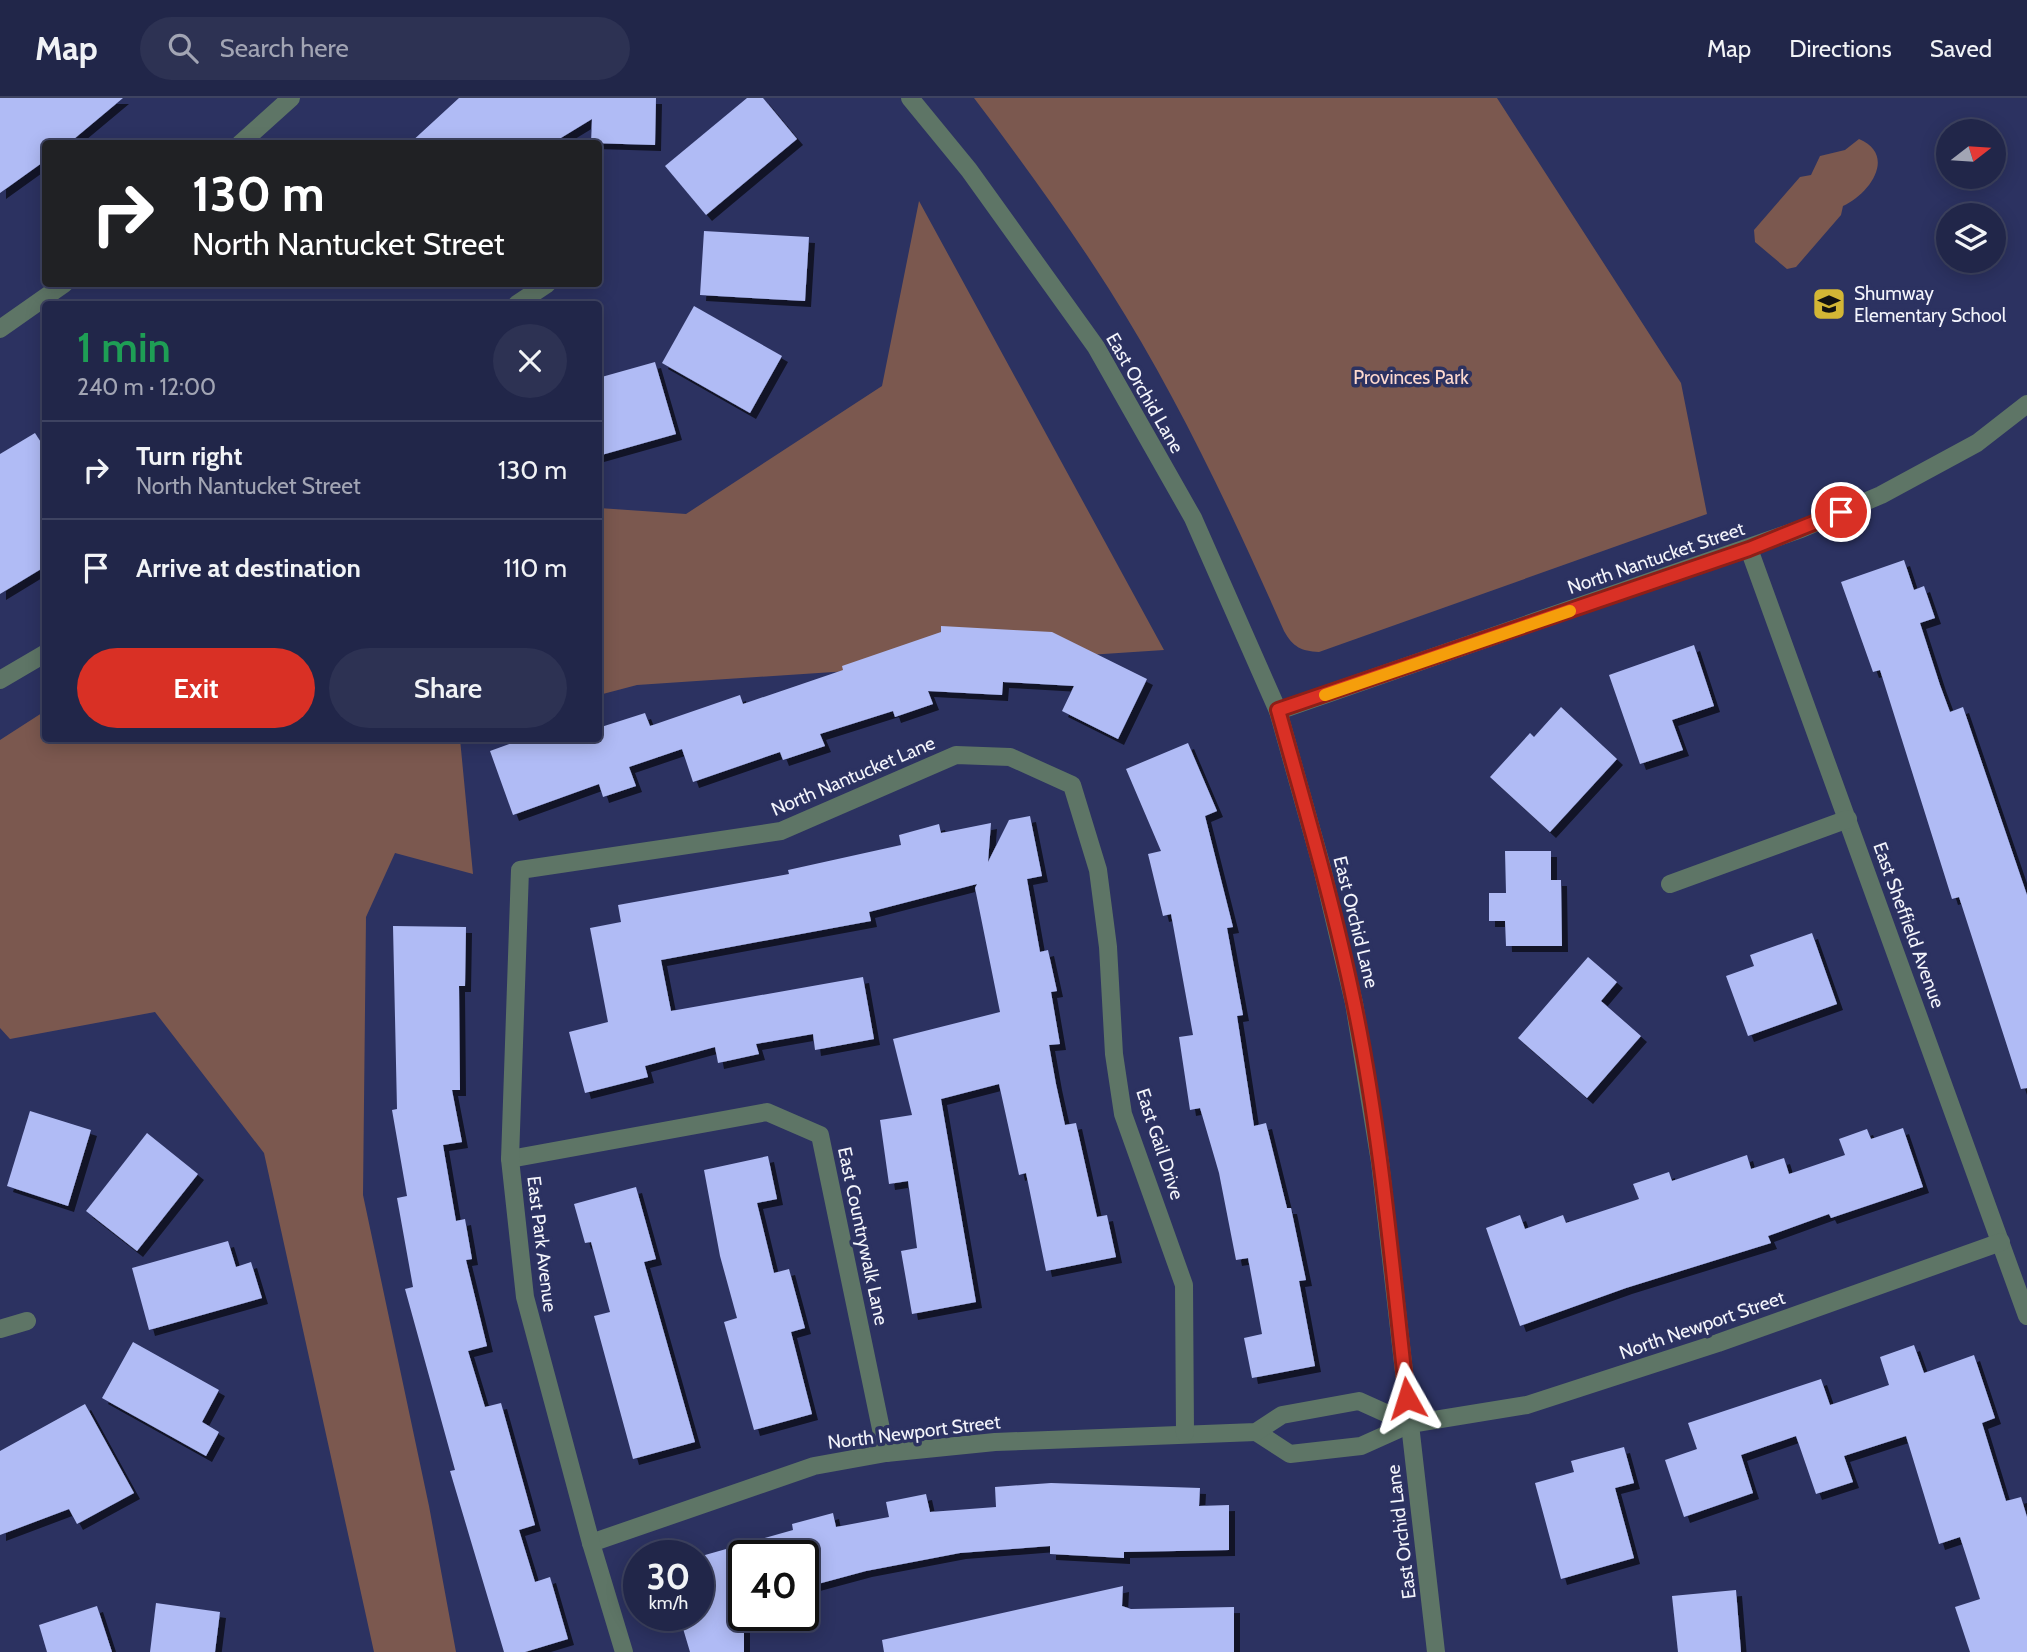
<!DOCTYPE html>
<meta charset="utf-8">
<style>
body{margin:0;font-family:Cabin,sans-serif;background:#2d3253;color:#f1f3f6;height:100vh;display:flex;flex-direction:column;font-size:26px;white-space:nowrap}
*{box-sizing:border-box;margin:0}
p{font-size:23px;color:#a2a5b4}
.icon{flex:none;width:38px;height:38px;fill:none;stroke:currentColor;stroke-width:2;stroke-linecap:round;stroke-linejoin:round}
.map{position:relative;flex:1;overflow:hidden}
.side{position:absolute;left:42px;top:203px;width:560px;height:441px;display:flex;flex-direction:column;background:#212649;border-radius:7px;box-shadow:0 4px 18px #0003,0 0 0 2px #3e4361}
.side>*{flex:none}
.banner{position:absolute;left:42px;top:42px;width:560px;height:147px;border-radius:7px;box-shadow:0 4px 18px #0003,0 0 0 2px #3e4361;background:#202124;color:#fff;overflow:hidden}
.needle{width:46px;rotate:73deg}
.fabs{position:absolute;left:1936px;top:21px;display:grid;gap:14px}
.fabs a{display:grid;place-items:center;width:70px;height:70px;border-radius:50%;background:#212649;box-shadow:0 4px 18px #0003,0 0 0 2px #3e4361;font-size:35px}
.speed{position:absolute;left:623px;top:1442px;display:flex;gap:14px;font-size:35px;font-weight:700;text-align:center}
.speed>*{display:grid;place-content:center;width:91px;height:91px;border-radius:50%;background:#212649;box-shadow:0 4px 18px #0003,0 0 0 2px #3e4361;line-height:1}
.speed small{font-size:18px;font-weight:400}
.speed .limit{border:4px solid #111;border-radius:10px;background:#fff;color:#111}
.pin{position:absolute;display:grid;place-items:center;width:60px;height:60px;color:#fff;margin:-30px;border:4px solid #fff;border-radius:50%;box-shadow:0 2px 7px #0007}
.me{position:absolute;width:77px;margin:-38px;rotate:354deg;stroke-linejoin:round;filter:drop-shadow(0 0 5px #0008)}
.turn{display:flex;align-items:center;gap:24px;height:147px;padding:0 35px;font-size:32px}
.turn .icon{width:91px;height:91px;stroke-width:2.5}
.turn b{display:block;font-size:49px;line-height:60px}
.round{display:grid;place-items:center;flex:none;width:74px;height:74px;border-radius:37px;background:#2d3253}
.overview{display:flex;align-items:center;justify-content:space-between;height:119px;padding:0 35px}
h1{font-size:42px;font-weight:600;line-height:52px;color:#1e9e55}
.button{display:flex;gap:14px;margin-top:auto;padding:14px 35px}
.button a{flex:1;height:80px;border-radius:42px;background:#d93025;color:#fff;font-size:28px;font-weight:600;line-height:80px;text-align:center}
.button a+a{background:#2d3253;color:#f1f3f6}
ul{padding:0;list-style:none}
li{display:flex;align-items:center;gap:21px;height:98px;padding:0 35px;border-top:2px solid #3e4361}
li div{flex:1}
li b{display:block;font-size:26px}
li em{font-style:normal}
header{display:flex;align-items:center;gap:42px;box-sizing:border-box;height:98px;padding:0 35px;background:#212649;border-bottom:2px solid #3e4361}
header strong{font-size:33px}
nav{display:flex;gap:38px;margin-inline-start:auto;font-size:24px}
.search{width:490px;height:63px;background:#2d3253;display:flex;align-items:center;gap:18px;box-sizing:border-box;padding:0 24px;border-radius:38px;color:#a2a5b4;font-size:26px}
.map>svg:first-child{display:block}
.green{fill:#7b584f}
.building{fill:#b0bbf5;filter:url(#shadow)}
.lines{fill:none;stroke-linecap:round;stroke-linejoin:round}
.minor{stroke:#5e7566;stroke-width:18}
.tertiary{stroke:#5e7566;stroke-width:18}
.route-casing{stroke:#8d1f18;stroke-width:18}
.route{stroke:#d93025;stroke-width:12}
.slow{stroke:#f59e0b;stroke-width:12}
.labels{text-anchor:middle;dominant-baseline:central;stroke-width:7;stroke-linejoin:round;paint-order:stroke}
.poi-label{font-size:19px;fill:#f3f4fb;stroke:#2c3261;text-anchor:start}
.park-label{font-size:19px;fill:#fed9ce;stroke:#2c3261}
.street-label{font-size:19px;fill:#f3f4fb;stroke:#2c3261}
</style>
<header>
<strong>Map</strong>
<div class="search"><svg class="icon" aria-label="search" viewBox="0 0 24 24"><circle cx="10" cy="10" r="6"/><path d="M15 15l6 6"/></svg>Search here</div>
<nav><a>Map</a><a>Directions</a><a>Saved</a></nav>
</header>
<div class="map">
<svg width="2027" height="1554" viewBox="0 0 2027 1554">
<defs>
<filter id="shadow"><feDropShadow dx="6" dy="6" stdDeviation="0" flood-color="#0009"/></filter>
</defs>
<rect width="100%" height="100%" fill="#2c3261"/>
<g class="green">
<path d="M974 0H1497L1681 285 1707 416 1319 554C1301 553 1293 549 1284 533 1233 417 1177 298 1109 191 1067 125 1021 62 974 0Z"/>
<path d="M1859 41C1897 57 1870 96 1843 108L1841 117 1796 169 1787 171 1755 144 1754 132 1800 79 1811 77 1820 58 1845 52Z"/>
<path d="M919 103 1164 552 637 587 599 597V410L686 416 882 288Z"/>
<path d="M45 613 46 640 460 641 473 776 395 755 366 819 363 1097 429 1408 456 1554H374L264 1055 155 914 10 941 0 930V642Z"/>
</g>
<g class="building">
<path d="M0 0H123L68 46H46V62L0 95Z"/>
<path d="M459 0H656L655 47 591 45 592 21 551 46H409Z"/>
<path d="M747 0H763L797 41 706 117 665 68Z"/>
<path d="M704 133 809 139 805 203 700 197Z"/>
<path d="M694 208 782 258 750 315 662 265Z"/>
<path d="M655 264 676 336 598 358V280Z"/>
<path d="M35 335 46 352V468L0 496V356Z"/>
<path d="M1904 462 1914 492 1924 488 1935 520 1920 525 1940 587 1950 614 1963 609 2027 797V990L2021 991 1959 799 1952 801 1880 572 1873 574 1841 484Z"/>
<path d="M941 528 1052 534 1147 581 1118 641 1062 613 1074 588 1003 584 1002 597 928 593 933 606 895 619 893 613 820 636 825 648 783 662 780 654 693 684 682 651 629 669 636 688 603 699 599 686 513 717 490 653 526 640H598V630L645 615 650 628 740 597 743 606 843 572 842 568 941 534Z"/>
<path d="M1694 547 1714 608 1672 622 1683 652 1640 666 1609 577Z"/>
<path d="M1561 609 1617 661 1550 734 1490 679 1530 635 1534 639Z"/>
<path d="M1188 645 1217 713 1205 718 1233 829 1227 830 1243 917 1237 918 1254 1028 1266 1025 1287 1110H1291L1306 1182 1299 1183 1315 1268 1252 1280 1244 1240 1262 1236 1248 1160 1236 1162 1219 1075 1200 1010 1190 1012 1179 939 1193 937 1171 816 1163 818 1148 756 1161 753 1126 671Z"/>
<path d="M1030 718 1042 778 1027 781 1040 854 1048 852 1057 893 1051 894 1060 946 1049 947 1056 986 1065 1027 1076 1025 1097 1119 1107 1117 1116 1159 1046 1173 1026 1075 1019 1077 999 986 941 1001 976 1204 912 1216 901 1153 917 1150 908 1083 889 1086 880 1022 912 1017 893 941 1000 914 975 790 977 786 869 814 871 823 661 862 671 913 863 879 874 941 815 952 813 936 756 946 759 956 718 965 715 949 645 968 648 979 585 995 569 934 608 924 590 830 621 824 618 807 789 776 788 772 901 747 899 737 939 726 941 735 991 725 988 764 1009 722Z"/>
<path d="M1505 753H1551V782H1561L1562 848H1506L1505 823H1489V795H1506Z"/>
<path d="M393 828 466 829 465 888H459L460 992H452L462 1044 443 1047 456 1123 465 1121 472 1161 466 1162 487 1248 468 1253 485 1309 501 1305 535 1427 519 1432 535 1484 550 1479 568 1541 525 1554H504L450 1373 455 1372 405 1191 413 1189 397 1100 407 1098 392 1012 397 1011Z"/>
<path d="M1812 835 1837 906 1748 938 1726 878 1754 868 1750 857Z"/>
<path d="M1588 859 1617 884 1601 903 1641 938 1587 1000 1518 940Z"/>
<path d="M30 1013 91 1032 68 1108 7 1088Z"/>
<path d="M1903 1030 1923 1089 1831 1120 1829 1116 1768 1138 1771 1145 1626 1190 1520 1228 1486 1130 1520 1117 1525 1131 1563 1117 1566 1125 1639 1101 1633 1086 1669 1074 1672 1083 1747 1057 1751 1071 1784 1060 1789 1076 1845 1057 1839 1041 1867 1031 1871 1041Z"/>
<path d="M147 1035 198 1076 137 1153 86 1113Z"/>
<path d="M768 1058 777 1101 757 1105 774 1175 789 1171 805 1230 791 1234 812 1316 754 1332 724 1224 737 1220 720 1158 704 1072Z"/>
<path d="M636 1089 656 1161 644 1164 695 1344 633 1361 594 1218 610 1214 591 1144 585 1145 574 1106Z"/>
<path d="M228 1143 236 1169 251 1164 262 1200 149 1232 132 1170Z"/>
<path d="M133 1244 219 1292 202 1324 219 1334 206 1358 102 1300Z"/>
<path d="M1914 1247 1924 1275 1974 1257 1995 1320 1982 1325 2006 1403 2021 1399 2027 1419V1554H1970L1955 1509 1980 1501 1960 1439 1939 1446 1906 1338 1844 1358 1853 1384 1816 1396 1796 1338 1741 1357 1753 1395 1684 1419 1665 1362 1697 1351 1688 1325 1821 1281 1830 1307 1889 1287 1880 1259Z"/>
<path d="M85 1306 134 1395 77 1426 69 1411 0 1437V1353Z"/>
<path d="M1624 1349 1634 1385 1615 1390 1634 1460 1561 1481 1535 1385 1574 1374 1571 1363Z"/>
<path d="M1051 1385 1200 1390 1199 1408 1229 1407V1452L1124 1454V1460L1050 1456V1448L960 1455 866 1473 803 1490V1458H744V1554H690L679 1517H698V1459L793 1432 792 1426 833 1415 836 1429 889 1419 886 1404 926 1396 930 1414 996 1409 995 1389Z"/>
<path d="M1123 1488 1122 1508 1131 1511 1234 1509V1554H884L882 1542Z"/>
<path d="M1736 1492 1741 1554H1678L1672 1498Z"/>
<path d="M156 1505 220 1514 215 1554H150Z"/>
<path d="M97 1508 112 1554H47L39 1527Z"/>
</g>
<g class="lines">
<g class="minor">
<path d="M240 46 291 0"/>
<path d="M517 206 547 186"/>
<path d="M0 231 64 186"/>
<path d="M1749 451 2027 1218"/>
<path d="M0 582 46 555"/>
<path d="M1278 613 1801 431 1881 397 1977 345 2027 306"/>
<path d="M1670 786 1848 721"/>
<path d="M510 1061 767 1014 820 1037 886 1355"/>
<path d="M0 1231 27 1223"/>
<path d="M1256 1334 1290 1356 1361 1348 1410 1326 1527 1307 1718 1245 2001 1144"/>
<path d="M591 1445 814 1368 886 1355 995 1344 1256 1334 1282 1317 1359 1303 1410 1326"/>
<path d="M624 1554 591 1445 525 1199 510 1061 520 772 781 733 956 657 1010 659 1072 687 1098 772 1108 849 1114 956 1123 1016 1184 1187 1185 1335"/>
</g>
<path class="tertiary" d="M910 0 969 72 1096 249 1193 420 1278 613 1321 766 1354 905 1380 1064 1436 1554"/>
</g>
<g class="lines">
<defs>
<path id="route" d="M1407 1300C1392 1168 1381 1035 1354 905 1334 807 1305 709 1278 612L1749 451 1841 414"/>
</defs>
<use href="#route" class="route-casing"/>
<use href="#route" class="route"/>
<path class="slow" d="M1325 597 1570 513"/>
</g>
<defs>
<symbol id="school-square" viewBox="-11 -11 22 22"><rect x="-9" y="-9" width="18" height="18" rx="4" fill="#d3b635" stroke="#2c3261"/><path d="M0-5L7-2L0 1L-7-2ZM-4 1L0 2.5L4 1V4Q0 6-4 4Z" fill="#111"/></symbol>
</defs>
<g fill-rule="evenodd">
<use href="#school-square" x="1810" y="187" width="38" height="38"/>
</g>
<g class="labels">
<g class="poi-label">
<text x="1854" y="195">Shumway<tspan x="1854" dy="22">Elementary School</tspan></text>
</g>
<g class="park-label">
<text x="1411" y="279">Provinces Park</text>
</g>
<g class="street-label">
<text transform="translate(1145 295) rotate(60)">East Orchid Lane</text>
<text transform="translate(1656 460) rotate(-19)">North Nantucket Street</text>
<text transform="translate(853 678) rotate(-23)">North Nantucket Lane</text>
<text transform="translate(1356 824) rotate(76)">East Orchid Lane</text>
<text transform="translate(1909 827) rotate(70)">East Sheffield Avenue</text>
<text transform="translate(1160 1046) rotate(72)">East Gail Drive</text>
<text transform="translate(863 1138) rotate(78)">East Countrywalk Lane</text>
<text transform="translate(542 1146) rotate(83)">East Park Avenue</text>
<text transform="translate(1702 1227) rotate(-19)">North Newport Street</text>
<text transform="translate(914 1334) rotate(-7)">North Newport Street</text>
<text transform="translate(1401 1434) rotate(-97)">East Orchid Lane</text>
</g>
</g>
</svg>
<div class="fabs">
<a><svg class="needle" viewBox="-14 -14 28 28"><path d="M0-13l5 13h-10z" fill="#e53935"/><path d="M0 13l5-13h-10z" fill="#a2a5b4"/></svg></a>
<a><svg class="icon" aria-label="layers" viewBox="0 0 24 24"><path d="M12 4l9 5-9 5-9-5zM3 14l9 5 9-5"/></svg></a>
</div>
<div class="speed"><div>30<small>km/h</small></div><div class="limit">40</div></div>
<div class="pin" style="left:1841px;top:414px;background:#d93025"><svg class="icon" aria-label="arrive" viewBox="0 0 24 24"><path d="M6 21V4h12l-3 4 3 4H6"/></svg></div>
<svg class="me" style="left:1407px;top:1300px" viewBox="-20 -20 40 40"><path d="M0-17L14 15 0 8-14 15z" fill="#d93025" stroke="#fff" stroke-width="4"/></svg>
<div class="banner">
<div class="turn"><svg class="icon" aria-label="right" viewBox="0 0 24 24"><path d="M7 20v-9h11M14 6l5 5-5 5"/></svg><div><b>130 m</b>North Nantucket Street</div></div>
</div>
<section class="side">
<div class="overview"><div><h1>1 min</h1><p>240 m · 12:00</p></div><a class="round"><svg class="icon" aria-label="close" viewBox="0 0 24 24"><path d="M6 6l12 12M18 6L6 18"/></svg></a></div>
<ul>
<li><svg class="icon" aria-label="right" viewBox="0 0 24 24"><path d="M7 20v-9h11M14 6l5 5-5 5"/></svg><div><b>Turn right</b><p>North Nantucket Street</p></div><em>130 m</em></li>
<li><svg class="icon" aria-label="arrive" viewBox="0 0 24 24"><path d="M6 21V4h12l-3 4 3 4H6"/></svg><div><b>Arrive at destination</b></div><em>110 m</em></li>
</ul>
<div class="button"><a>Exit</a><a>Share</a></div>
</section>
</div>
